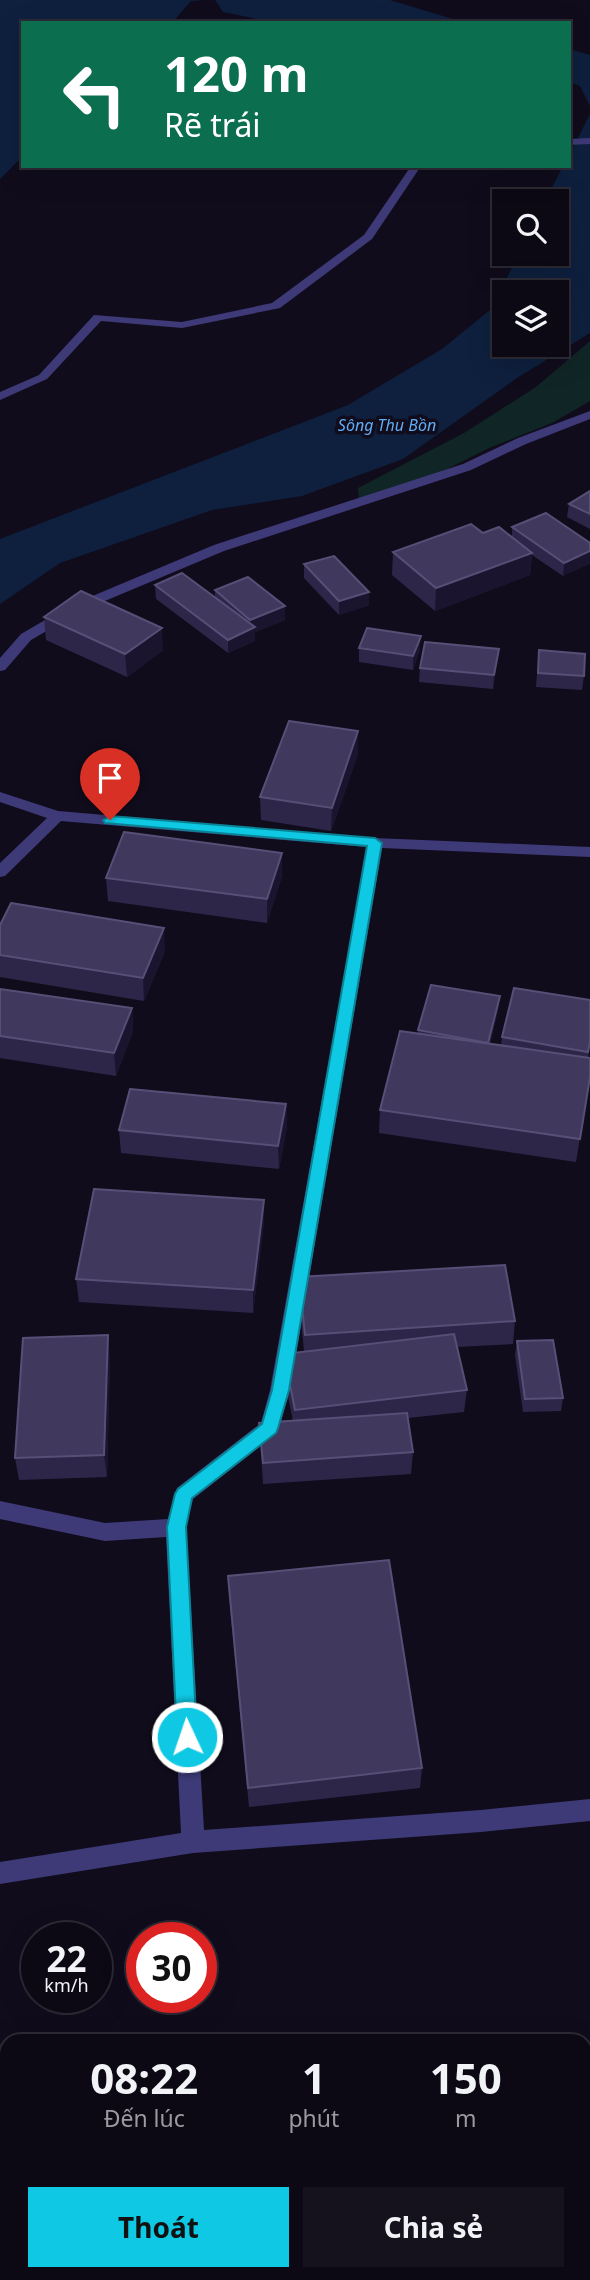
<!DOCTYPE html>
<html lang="vi">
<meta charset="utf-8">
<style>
body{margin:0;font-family:"Noto Sans",sans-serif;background:#15121e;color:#f1f3f6;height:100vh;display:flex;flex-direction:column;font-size:26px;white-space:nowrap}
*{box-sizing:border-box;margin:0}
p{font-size:23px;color:#9a9aa0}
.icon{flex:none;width:38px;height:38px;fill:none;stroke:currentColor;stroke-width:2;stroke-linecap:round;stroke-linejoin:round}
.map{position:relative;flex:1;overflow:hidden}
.sheet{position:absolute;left:0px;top:2034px;width:592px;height:247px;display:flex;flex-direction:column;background:#0c0915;border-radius:21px 21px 0 0;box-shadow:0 7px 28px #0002,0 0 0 2px #2c2a34}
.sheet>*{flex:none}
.guide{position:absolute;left:21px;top:21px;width:550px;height:147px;border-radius:0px;box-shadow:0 7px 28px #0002,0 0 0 2px #2c2a34;background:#0b6e4f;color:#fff;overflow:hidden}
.buttons{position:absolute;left:492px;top:189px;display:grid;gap:14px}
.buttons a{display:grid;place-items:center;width:77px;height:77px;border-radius:0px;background:#0c0915;box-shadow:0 7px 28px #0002,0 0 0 2px #2c2a34;font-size:35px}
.speed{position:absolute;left:21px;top:1922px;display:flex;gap:14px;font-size:35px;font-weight:700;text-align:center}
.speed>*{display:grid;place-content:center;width:91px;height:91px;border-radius:50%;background:#0c0915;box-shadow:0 7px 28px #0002,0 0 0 2px #2c2a34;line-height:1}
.speed small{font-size:18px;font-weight:400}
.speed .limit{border:10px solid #d22;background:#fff;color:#111}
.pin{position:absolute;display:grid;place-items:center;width:60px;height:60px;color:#fff;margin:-72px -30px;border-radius:50% 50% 50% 0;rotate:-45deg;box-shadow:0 0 7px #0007}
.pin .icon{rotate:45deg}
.me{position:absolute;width:77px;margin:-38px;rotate:357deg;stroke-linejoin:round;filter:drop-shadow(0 0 5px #0008)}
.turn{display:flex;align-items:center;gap:24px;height:147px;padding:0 28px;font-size:32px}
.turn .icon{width:91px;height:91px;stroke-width:2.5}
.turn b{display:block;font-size:49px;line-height:60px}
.eta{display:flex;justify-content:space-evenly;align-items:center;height:119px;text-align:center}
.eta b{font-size:42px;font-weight:700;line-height:49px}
.button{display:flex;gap:14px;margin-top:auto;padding:14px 28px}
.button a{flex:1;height:80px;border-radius:0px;background:#0fc9e4;color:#111;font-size:28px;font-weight:700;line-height:80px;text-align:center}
.button a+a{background:#15121e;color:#f1f3f6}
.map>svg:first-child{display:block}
.green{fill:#102525}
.water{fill:#0e203e;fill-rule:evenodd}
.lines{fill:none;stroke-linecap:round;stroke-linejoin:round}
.river{fill:#0e203e;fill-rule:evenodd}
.minor{fill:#3e3a78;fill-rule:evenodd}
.wall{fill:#2e2649}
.shaded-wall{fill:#1b142f}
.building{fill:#40385d;stroke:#574f76;stroke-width:2}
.route{fill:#0fc9e4;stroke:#0a8394;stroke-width:2}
.labels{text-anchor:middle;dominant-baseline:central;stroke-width:7;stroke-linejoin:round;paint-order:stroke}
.far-water-label{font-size:16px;font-style:italic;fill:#60acf5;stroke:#100c1c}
</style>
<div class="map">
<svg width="590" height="2280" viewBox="0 0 590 2280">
<rect width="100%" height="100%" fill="#100c1c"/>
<path class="green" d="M590 341V401L552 423 489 448 441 472 359 500 358 488 464 433 536 387Z"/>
<g class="water">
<path d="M0 0H203L191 1 172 23H23V156L0 179Z"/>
<path d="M301 0H390L466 23H362Z"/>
<path d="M569 49 590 55V106L580 86 569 82Z"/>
<path d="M590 114V333L517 378 403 459 302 496 212 510 60 563 0 604V539L348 405 442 349 490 310 519 254H556V201H545L563 166H569V156ZM504 292H556V345H504Z"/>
</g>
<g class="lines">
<path class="river" d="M215 0H343L397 11 406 23H276L223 12Z"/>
<g class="minor">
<path d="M590 138V144L569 145V139Z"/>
<path d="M411 166H421L372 239 280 308 182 328 101 321 47 379 0 400V392L39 375 94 315 182 322 272 303 364 235Z"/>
<path d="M590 411V419L526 444 471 470 224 551 81 611 31 640 5 670 0 671V658L21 634 71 605 214 545 463 464 518 438Z"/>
<path d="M0 792 58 811 375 838 590 847V857L382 848 290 1390 279 1428 276 1434 193 1499 186 1527 204 1830 481 1810 590 1799V1821L481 1832 193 1853 0 1884V1862L181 1833 166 1537 105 1541 0 1519V1501L105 1523 168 1519 177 1488 261 1423 270 1390 367 847 61 821 5 876 0 877V863L47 818 0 802Z"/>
</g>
</g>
<g class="wall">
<path d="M590 491V529L567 517 569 504Z"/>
<path d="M512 527 590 543 563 576 532 555 530 575 435 611 392 575 393 552 483 533 512 537Z"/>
<path d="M304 564 369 592V605L339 615 304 578Z"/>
<path d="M155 585 215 597V590L285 620 255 632V641L228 653 156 599Z"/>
<path d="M44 617 163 650 127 677 46 640Z"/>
<path d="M359 648 420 649 413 670 359 662Z"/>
<path d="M499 649 493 689 419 682 420 668Z"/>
<path d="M539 650 584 676 582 690 536 687Z"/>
<path d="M358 754 331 831 261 820 260 797Z"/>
<path d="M282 876 267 923 108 901 106 878Z"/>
<path d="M0 925 165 951 144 1001 0 977Z"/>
<path d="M0 989 132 1008 133 1031 116 1076 0 1058Z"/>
<path d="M498 1010 490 1044 501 1046 502 1037 590 1046 588 1058 590 1077 576 1162 379 1133 380 1110 418 1034V1030Z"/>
<path d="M286 1104 287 1127 279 1169 121 1153 119 1130Z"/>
<path d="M264 1222 253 1313 79 1302 76 1279Z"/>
<path d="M299 1277 515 1321 513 1344 457 1347 467 1390 464 1412 408 1418 413 1452 411 1474 263 1484 259 1423 293 1421 284 1376V1354L304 1351 299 1300Z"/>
<path d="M517 1341 563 1398 561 1411 523 1412 515 1355Z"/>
<path d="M110 1358 107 1477 19 1480 15 1458Z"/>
<path d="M228 1576 422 1768 420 1788 249 1807 229 1597Z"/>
<path d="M584 2128 590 2131V2280L584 2273Z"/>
</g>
<g class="shaded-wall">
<path d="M590 551V564L563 576 564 563Z"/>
<path d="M532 553 530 575 435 611 436 588Z"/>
<path d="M369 592V605L339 615V601Z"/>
<path d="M285 606V620L255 632V641L228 653V640L251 629 250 620Z"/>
<path d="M162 628 163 650 127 677 125 654Z"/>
<path d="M421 636 420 649 413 670V656Z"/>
<path d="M499 649 497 663 493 689 494 675Z"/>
<path d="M358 731V754L331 831 332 808Z"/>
<path d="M282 853V876L267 923V899Z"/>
<path d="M164 928 165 951 144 1001 143 978Z"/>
<path d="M500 996 498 1010 486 1057 488 1043Z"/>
<path d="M132 1008 133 1031 116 1076 114 1053Z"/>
<path d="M286 1104 287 1127 279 1169 278 1146Z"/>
<path d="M264 1200V1222L253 1313V1290Z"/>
<path d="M108 1335 110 1358 107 1477 104 1455Z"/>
</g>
<g class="building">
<path d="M590 491V514L569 504Z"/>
<path d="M546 513 590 543V551L564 563 512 527Z"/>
<path d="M471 524 483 533 499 527 532 553 436 588 393 552Z"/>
<path d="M334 556 369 592 339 601 304 564Z"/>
<path d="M182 573 255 627 228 640 155 585Z"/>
<path d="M248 577 285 606 250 620 215 590Z"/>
<path d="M81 591 162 628 125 654 44 617Z"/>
<path d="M367 628 421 636 413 656 359 648Z"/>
<path d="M425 642 499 649 494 675 420 668Z"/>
<path d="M539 650 585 654 584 676 538 673Z"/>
<path d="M289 721 358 731 332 808 260 797Z"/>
<path d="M124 832 282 853 267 899 106 878Z"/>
<path d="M11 903 164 928 143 978 0 955V925Z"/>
<path d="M431 985 500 996 488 1043 418 1030Z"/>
<path d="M514 988 590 1000V1041L588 1052 502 1037Z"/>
<path d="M0 989 132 1008 114 1053 0 1036Z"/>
<path d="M400 1031 590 1058V1077L580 1139 380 1110Z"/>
<path d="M130 1089 286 1104 278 1146 119 1130Z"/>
<path d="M94 1189 264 1200 253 1290 76 1279Z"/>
<path d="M505 1265 515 1321 305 1335 299 1277Z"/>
<path d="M454 1334 467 1390 295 1410 284 1354Z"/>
<path d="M108 1335 104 1455 15 1458 23 1338Z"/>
<path d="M553 1340 563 1398 525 1399 517 1341Z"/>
<path d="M407 1413 413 1452 263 1463 259 1423Z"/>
<path d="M389 1560 422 1768 248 1788 228 1576Z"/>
<path d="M584 2128 590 2131V2253L584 2250Z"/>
<path d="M584 2261 590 2263V2280H379L381 2273H584Z"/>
</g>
<path class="route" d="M110 816 375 838 382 843 289 1390 278 1428 276 1433 192 1498 186 1527 197 1737 194 1744 187 1746 180 1744 177 1737 167 1527 175 1494 178 1489 262 1424 272 1390 367 846 105 823 103 820Z"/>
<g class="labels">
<g class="far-water-label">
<text x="387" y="425">Sông Thu Bồn</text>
</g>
</g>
</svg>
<div class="buttons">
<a><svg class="icon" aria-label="search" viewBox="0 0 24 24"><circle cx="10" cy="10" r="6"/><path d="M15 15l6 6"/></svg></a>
<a><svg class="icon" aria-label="layers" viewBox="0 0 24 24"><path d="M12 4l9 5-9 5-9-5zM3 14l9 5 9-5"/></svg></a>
</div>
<div class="speed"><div>22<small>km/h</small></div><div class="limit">30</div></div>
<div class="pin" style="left:110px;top:820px;background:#d93025"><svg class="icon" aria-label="arrive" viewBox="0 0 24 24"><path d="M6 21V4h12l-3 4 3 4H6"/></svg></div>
<svg class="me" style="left:187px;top:1737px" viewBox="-20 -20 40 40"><circle r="17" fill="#0fc9e4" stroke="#fff" stroke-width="3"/><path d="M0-11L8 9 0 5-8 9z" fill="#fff"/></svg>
<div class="guide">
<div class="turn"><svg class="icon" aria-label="left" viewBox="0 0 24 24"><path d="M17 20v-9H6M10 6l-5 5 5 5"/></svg><div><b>120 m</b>Rẽ trái</div></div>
</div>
<section class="sheet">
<div class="eta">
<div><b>08:22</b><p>Đến lúc</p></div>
<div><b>1</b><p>phút</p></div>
<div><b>150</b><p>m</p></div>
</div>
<div class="button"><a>Thoát</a><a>Chia sẻ</a></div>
</section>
</div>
